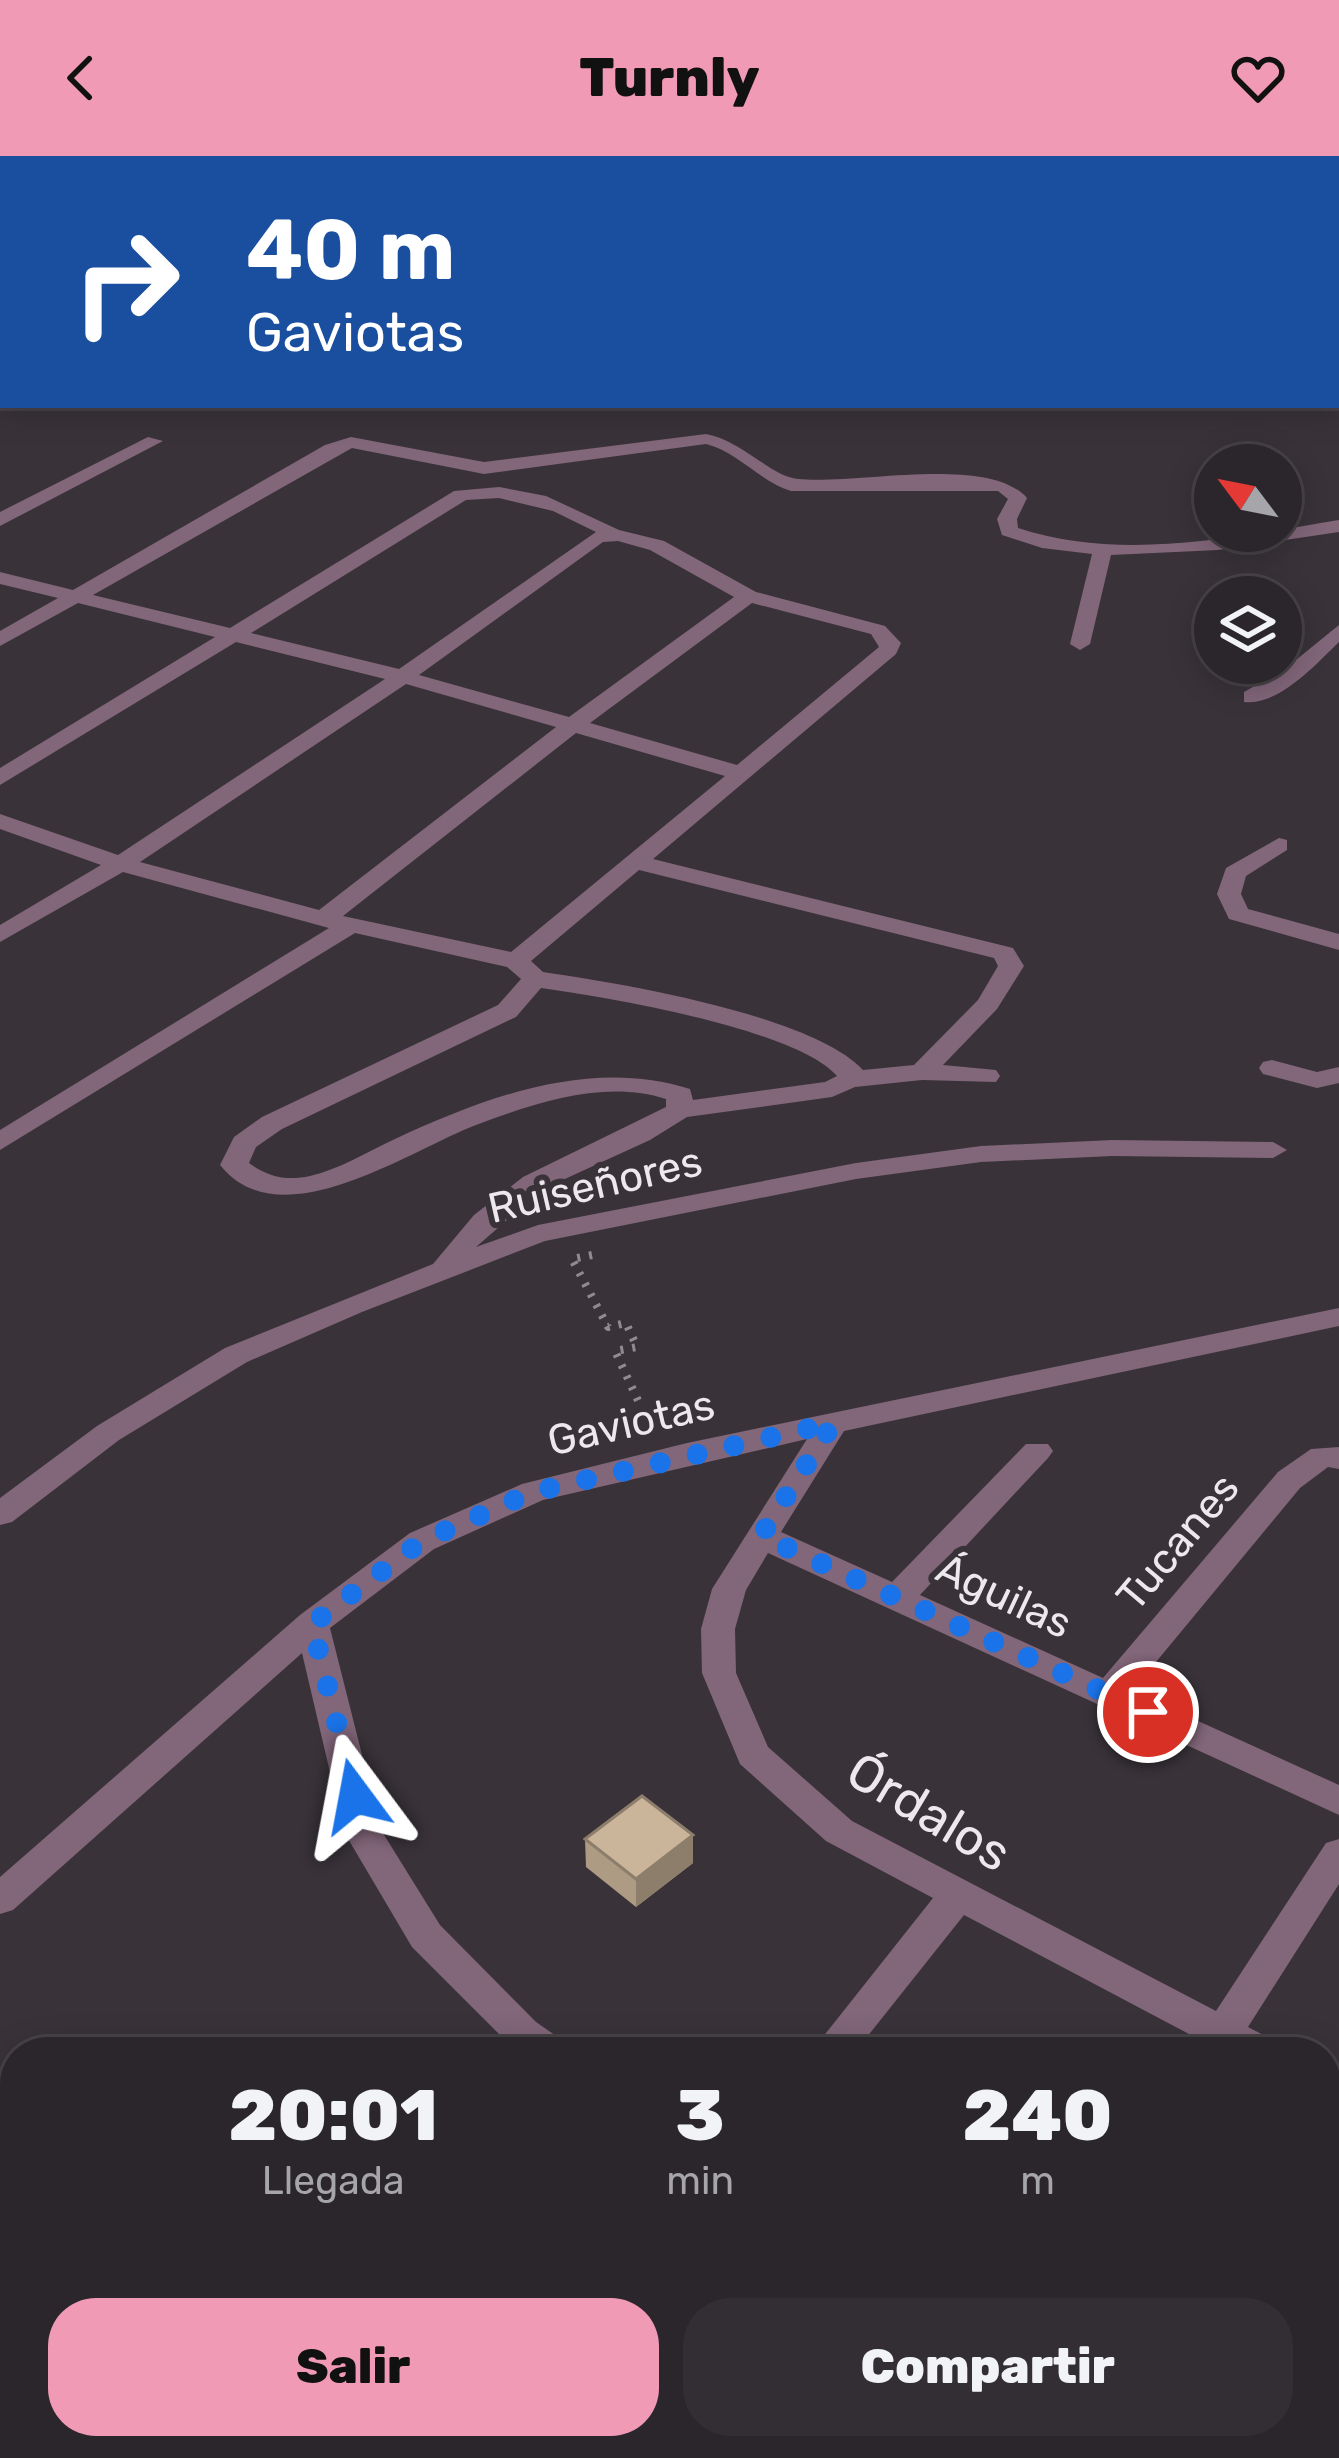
<!DOCTYPE html>
<html lang="es">
<meta charset="utf-8">
<style>
body{margin:0;font-family:Rubik,sans-serif;background:#332e33;color:#f1f3f6;height:100vh;display:flex;flex-direction:column;font-size:45px;white-space:nowrap}
*{box-sizing:border-box;margin:0}
p{font-size:39px;color:#a6a5a9}
.icon{flex:none;width:66px;height:66px;fill:none;stroke:currentColor;stroke-width:2;stroke-linecap:round;stroke-linejoin:round}
.map{position:relative;flex:1;overflow:hidden}
.side{position:absolute;left:0px;top:1881px;width:1341px;height:423px;display:flex;flex-direction:column;background:#2b262b;border-radius:48px 48px 0 0;box-shadow:0 6px 30px #0003,0 0 0 3px #474347}
.side>*{flex:none}
.banner{position:absolute;left:0px;top:0px;width:1341px;height:252px;box-shadow:0 6px 30px #0003,0 0 0 3px #474347;background:#1a4fa0;color:#fff;overflow:hidden}
.needle{width:78px;rotate:302deg}
.controls{position:absolute;left:1194px;top:288px;display:grid;gap:24px}
.controls a{display:grid;place-items:center;width:108px;height:108px;border-radius:50%;background:#2b262b;box-shadow:0 6px 30px #0003,0 0 0 3px #474347;font-size:60px}
.pin{position:absolute;display:grid;place-items:center;width:102px;height:102px;color:#fff;margin:-51px;border:6px solid #fff;border-radius:50%;box-shadow:0 3px 12px #0007}
.me{position:absolute;width:132px;margin:-66px;rotate:347deg;stroke-linejoin:round;filter:drop-shadow(0 0 9px #0008)}
.turn{display:flex;align-items:center;gap:42px;height:252px;padding:0 48px;font-size:54px}
.turn .icon{width:156px;height:156px;stroke-width:2.5}
.turn b{display:block;font-size:84px;line-height:102px}
.eta{display:flex;justify-content:space-evenly;align-items:center;height:204px;text-align:center}
.eta b{font-size:72px;font-weight:800;line-height:84px}
.action{display:flex;gap:24px;margin-top:auto;padding:24px 48px}
.action a{flex:1;height:138px;border-radius:48px;background:#f09ab6;color:#111;font-size:48px;font-weight:800;line-height:138px;text-align:center}
.action a+a{background:#332e33;color:#f1f3f6}
header{display:flex;justify-content:space-between;align-items:center;height:156px;padding:0 48px;background:#f09ab6;color:#111;font-size:54px;font-weight:800}
.map>svg:first-child{display:block}
.lines{fill:none;stroke-linecap:round;stroke-linejoin:round}
.path-far1{stroke:#908b90;stroke-width:4.5;stroke-dasharray:1.5 4.5;stroke-linecap:butt}
.path{stroke:#908b90;stroke-width:8;stroke-dasharray:3 9;stroke-linecap:butt}
.minor{fill:#82667a;fill-rule:evenodd}
.wall{fill:#ae9b84}
.shaded-wall{fill:#8d7e6c}
.building{fill:#cab49a;stroke:#8d7e6c;stroke-width:3}
.route{stroke:#1a73e8;stroke-width:21;stroke-dasharray:0 37.8}
.labels{text-anchor:middle;dominant-baseline:central;stroke-width:12;stroke-linejoin:round;paint-order:stroke}
.street-label{font-size:42px;fill:#ede8ec;stroke:#393339}
.near-street-label{font-size:51px;fill:#ede8ec;stroke:#393339}
</style>
<header><svg class="icon" aria-label="back" viewBox="0 0 24 24"><path d="M15 5l-7 7 7 7"/></svg>Turnly<svg class="icon" aria-label="heart" viewBox="0 0 24 24"><path d="M12 20l-8-8c-3-5 5-10 8-4 3-6 11-1 8 4z"/></svg></header>
<div class="map">
<svg width="1339" height="2302" viewBox="0 0 1339 2302">
<rect width="100%" height="100%" fill="#393339"/>
<g class="lines">
<g class="path-far1">
<path d="M247 0 252 3"/>
<path d="M913 0 917 3"/>
<path d="M974 0 983 3"/>
</g>
<path class="path" d="M592 1099 572 1103 608 1171 626 1167 637 1191 615 1195 648 1266 672 1262 677 1275"/>
<g class="minor">
<path d="M706 278C743 285 770 320 798 323 856 329 988 298 1027 342L1017 363 1018 372C1120 406 1237 381 1339 364V376L1218 394 1111 399 1090 488 1080 494 1070 488 1092 398 1042 392 1002 379 997 363 1008 343 998 335H791C759 325 738 296 706 288L484 318 352 292 93 439 230 472 454 335 499 331 546 340 619 374 664 385 756 436 885 470 901 487 896 498 653 703 1013 792 1024 810 997 853 943 909 996 914 1000 920 996 926 922 924 855 931 832 941 687 961 650 984 543 1033 476 1091 538 1069 856 1007 981 990 1112 984 1273 986 1287 994 1273 1002 1112 1000 981 1006 856 1023 545 1085 362 1156 247 1206 119 1284 12 1366 0 1369V1342L97 1270 225 1192 433 1108 474 1059 523 1021 666 951V943C604 923 535 947 476 969 410 994 280 1085 220 1009L234 981 262 961 498 849 521 823 507 811 355 777 0 994V974L329 772 123 716 0 786V769L101 709 0 673V658L118 699 385 523 236 486 0 629V612L215 481 78 447 0 490V475L58 442 0 428V416L73 434 325 289 351 281 484 306ZM499 342 553 355 596 376 399 513 251 477 466 344ZM618 385 650 394 734 441 569 561 419 519 603 386ZM752 447 871 478 879 491 737 609 590 567ZM406 528 556 571 319 754 140 706ZM576 577 725 620 511 796 343 760ZM639 714 994 802 998 810 978 844 914 909 863 914C812 859 619 827 543 816L531 805ZM541 832C607 841 796 873 837 920L825 926 693 944 690 933C590 901 486 941 395 983 367 996 340 1013 310 1020 286 1025 268 1021 249 1007L256 991 282 973 516 861Z"/>
<path d="M148 281 163 285 0 370V356Z"/>
<path d="M1339 469V486C1316 508 1279 550 1244 546V536L1286 512Z"/>
<path d="M1279 682 1287 684V694L1246 720 1241 738 1248 753 1339 778V794L1229 763 1217 738 1226 712Z"/>
<path d="M1272 904 1317 916 1339 911V927L1317 932 1263 918 1259 912 1263 906Z"/>
<path d="M1339 1152V1170L844 1275 781 1376 892 1426 1026 1288H1048L1053 1295 1048 1302 920 1439 1103 1522 1278 1316 1311 1293 1339 1291V1313L1328 1311 1300 1332 1132 1535 1339 1629V1659L768 1397 746 1434 735 1473 736 1517 768 1591 852 1665 1216 1855 1326 1687 1339 1683V1728L1248 1871 1273 1884 1279 1896H1223L964 1759 855 1896H811L933 1742 826 1685 740 1608 702 1517 701 1473 712 1433 807 1283 543 1344 434 1393 330 1472 381 1674 440 1769 536 1866 562 1884 568 1896H517L412 1791 344 1676 302 1497 13 1754 0 1758V1721L300 1459 410 1377 522 1328 687 1287Z"/>
<path d="M1326 1916 1339 1921V1958L1326 1954Z"/>
<path d="M501 2289H551L545 2302H495Z"/>
<path d="M1121 2289H1181L1187 2302H1127Z"/>
</g>
</g>
<path class="wall" d="M693 1679V1707L636 1751 586 1711 585 1683Z"/>
<path class="shaded-wall" d="M693 1679V1707L636 1751V1723Z"/>
<path class="building" d="M642 1640 693 1679 636 1723 585 1683Z"/>
<g class="lines">
<path class="route" d="M355 1640 312 1468 422 1385 533 1336 833 1267 761 1380 1148 1556"/>
</g>
<g class="labels">
<g class="street-label">
<text transform="translate(595 1029) rotate(-13)">Ruiseñores</text>
<text transform="translate(631 1267) rotate(-13)">Gaviotas</text>
<text transform="translate(1178 1386) rotate(-50)">Tucanes</text>
<text transform="translate(1004 1440) rotate(25)">Águilas</text>
</g>
<g class="near-street-label">
<text transform="translate(929 1656) rotate(31)">Órdalos</text>
</g>
</g>
</svg>
<div class="controls">
<a><svg class="needle" viewBox="-14 -14 28 28"><path d="M0-13l5 13h-10z" fill="#e53935"/><path d="M0 13l5-13h-10z" fill="#a6a5a9"/></svg></a>
<a><svg class="icon" aria-label="layers" viewBox="0 0 24 24"><path d="M12 4l9 5-9 5-9-5zM3 14l9 5 9-5"/></svg></a>
</div>
<div class="pin" style="left:1148px;top:1556px;background:#d93025"><svg class="icon" aria-label="arrive" viewBox="0 0 24 24"><path d="M6 21V4h12l-3 4 3 4H6"/></svg></div>
<svg class="me" style="left:355px;top:1640px" viewBox="-20 -20 40 40"><path d="M0-17L14 15 0 8-14 15z" fill="#1a73e8" stroke="#fff" stroke-width="4"/></svg>
<div class="banner">
<div class="turn"><svg class="icon" aria-label="right" viewBox="0 0 24 24"><path d="M7 20v-9h11M14 6l5 5-5 5"/></svg><div><b>40 m</b>Gaviotas</div></div>
</div>
<section class="side">
<div class="eta">
<div><b>20:01</b><p>Llegada</p></div>
<div><b>3</b><p>min</p></div>
<div><b>240</b><p>m</p></div>
</div>
<div class="action"><a>Salir</a><a>Compartir</a></div>
</section>
</div>
